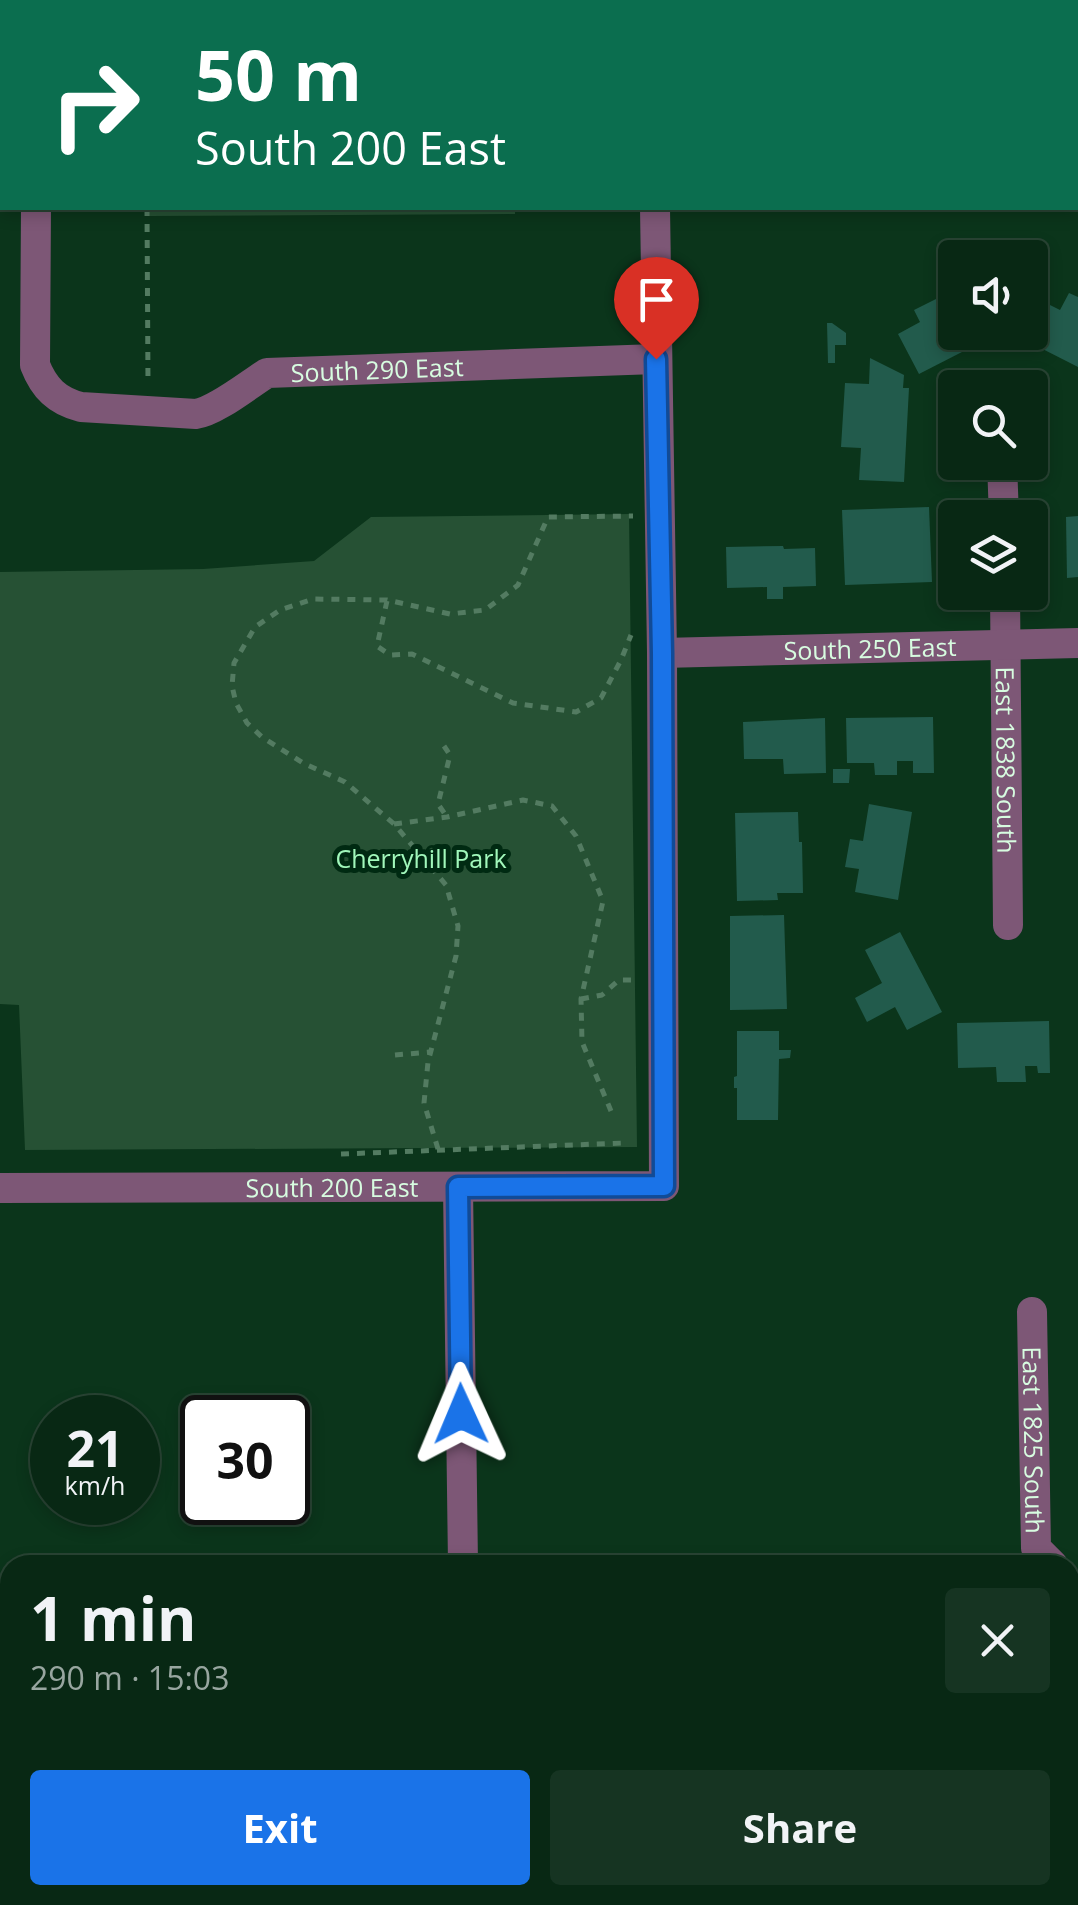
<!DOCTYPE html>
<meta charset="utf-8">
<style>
body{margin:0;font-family:"Open Sans",sans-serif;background:#163422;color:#f1f3f6;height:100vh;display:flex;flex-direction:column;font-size:38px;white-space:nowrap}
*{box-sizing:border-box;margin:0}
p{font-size:32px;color:#98a6a0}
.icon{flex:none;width:55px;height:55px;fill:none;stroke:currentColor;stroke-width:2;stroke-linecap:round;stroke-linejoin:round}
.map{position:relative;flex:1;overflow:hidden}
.panel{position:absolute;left:0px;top:1555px;width:1080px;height:350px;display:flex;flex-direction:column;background:#082814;border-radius:30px 30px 0 0;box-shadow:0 5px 15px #0003,0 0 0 2px #294434}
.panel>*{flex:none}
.hud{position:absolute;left:0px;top:0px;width:1080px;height:210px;box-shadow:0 5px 15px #0003,0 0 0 2px #294434;background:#0b6e4f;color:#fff;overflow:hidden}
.fabs{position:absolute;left:938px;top:240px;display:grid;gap:20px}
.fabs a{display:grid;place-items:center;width:110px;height:110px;border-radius:10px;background:#082814;box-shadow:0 5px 15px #0003,0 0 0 2px #294434;font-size:50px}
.speed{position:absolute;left:30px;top:1395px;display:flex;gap:20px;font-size:50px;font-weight:700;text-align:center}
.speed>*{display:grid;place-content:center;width:130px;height:130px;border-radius:50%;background:#082814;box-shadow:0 5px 15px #0003,0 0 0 2px #294434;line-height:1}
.speed small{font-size:25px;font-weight:400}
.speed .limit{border:5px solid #111;border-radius:15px;background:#fff;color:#111}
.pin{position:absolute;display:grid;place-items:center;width:85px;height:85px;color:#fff;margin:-102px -42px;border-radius:50% 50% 50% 0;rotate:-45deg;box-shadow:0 0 10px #0007}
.pin .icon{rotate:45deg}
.me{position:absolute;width:110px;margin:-55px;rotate:359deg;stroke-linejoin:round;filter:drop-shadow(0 0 8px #0008)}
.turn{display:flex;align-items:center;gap:35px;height:210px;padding:0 30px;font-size:45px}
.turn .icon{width:130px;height:130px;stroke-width:2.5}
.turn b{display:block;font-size:70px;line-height:85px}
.round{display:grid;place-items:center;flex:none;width:105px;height:105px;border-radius:10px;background:#163422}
.summary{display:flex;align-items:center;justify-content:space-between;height:170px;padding:0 30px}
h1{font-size:60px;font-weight:700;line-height:75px}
.action{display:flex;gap:20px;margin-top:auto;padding:20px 30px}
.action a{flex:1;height:115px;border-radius:10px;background:#1a73e8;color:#fff;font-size:40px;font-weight:700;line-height:115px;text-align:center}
.action a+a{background:#163422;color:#f1f3f6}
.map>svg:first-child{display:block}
.green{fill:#265134}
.building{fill:#225b4c}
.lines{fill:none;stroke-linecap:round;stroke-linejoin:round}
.path{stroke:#537b61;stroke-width:5;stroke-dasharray:8 8;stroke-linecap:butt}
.street{stroke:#7d5776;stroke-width:30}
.route-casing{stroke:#114b97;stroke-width:25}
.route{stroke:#1a73e8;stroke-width:18}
.labels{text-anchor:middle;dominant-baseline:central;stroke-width:10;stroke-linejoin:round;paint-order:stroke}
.street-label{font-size:25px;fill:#d7fce0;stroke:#002a12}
.park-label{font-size:25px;fill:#a1f8bb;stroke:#002a12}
</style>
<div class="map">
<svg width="1078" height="1905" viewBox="0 0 1078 1905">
<rect width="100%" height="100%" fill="#0b351b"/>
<g class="green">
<path d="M148 208H515V214L148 216Z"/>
<path d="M629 514 637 1147 25 1150 19 1005 0 1004V572L203 569 314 561 371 517Z"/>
</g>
<g class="building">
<path d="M1069 293 1078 297V367L1009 332H1030V295L1060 310Z"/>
<path d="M936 299 941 311 955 303V332H1001L919 374 898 334 920 322 914 310Z"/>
<path d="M827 323H832L846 333V345H835V363H828Z"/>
<path d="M870 358 904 375 903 388H909L904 482 859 480 861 448 841 447 845 383 869 384Z"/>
<path d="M929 507 932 582 845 585 842 510Z"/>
<path d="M1078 516V577L1067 578 1066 517Z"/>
<path d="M783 546 784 549 815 548 816 586 783 587V599H767V587L727 588 726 547Z"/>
<path d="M933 717 934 773H913V761H897V775H875L874 763H847L846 718Z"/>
<path d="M825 718 826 773 784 774 783 759H744L743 722Z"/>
<path d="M833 769H850L849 783H833Z"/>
<path d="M869 804 912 812 898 900 855 892 859 869 845 867 850 839 863 841Z"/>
<path d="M798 812 799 842H802L803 893H777L778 900 737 901 735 813Z"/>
<path d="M784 915 787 1009 730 1010V916Z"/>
<path d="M900 932 942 1012 907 1030 895 1007 867 1022 855 998 882 983 865 950Z"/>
<path d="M1049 1021 1050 1073H1038L1037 1066H1025L1026 1082H997L996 1067 958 1068 957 1023Z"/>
<path d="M737 1031H779V1050H791L790 1058 779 1059 778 1120H737V1088H734V1077L737 1076Z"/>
</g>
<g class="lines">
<g class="path">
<path d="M146 0V2"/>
<path d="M147 208 148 384"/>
<path d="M387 601 377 646 390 655 412 654 513 703 576 712 601 698 621 660 631 635"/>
<path d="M444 746 450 755 438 804 447 817"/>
<path d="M394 824 447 817 523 800 552 806 576 836 603 901 581 999 582 1042 611 1111"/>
<path d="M581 999 602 995 619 980H633"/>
<path d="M395 1055 431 1052"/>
<path d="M438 1149 424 1103 428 1062 456 956 458 926 446 885 394 824 345 782 303 763 262 737 247 723 236 703 232 686 234 663 255 627 280 610 313 599 387 600 450 614 485 610 518 585 548 517 633 516"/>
<path d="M341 1154 624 1143"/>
</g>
<g class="street">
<path d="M653 0V2"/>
<path d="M911 0V2"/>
<path d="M36 2V0"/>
<path id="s1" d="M36 208 35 365C44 388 57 401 81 407L196 414C216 411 248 385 267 373L656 359"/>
<path d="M1002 462 1004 518"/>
<path id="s2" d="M1005 592 1008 925"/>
<path id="s3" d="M662 653 1078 643"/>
<path d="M458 1187 463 1565"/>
<path id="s4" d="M0 1188 664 1186 662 653 655 208"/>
<path id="s5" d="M1032 1312 1036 1548 1053 1565"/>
<path d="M0 1710 10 1707"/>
<path d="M467 1895V1905"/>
<path d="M792 1895 793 1905"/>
</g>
</g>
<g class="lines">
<defs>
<path id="route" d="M461 1414 458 1187 664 1186 662 653 656 359"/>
</defs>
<use href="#route" class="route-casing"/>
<use href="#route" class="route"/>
</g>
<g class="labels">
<g class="street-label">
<text stroke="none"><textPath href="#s1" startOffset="530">South 290 East</textPath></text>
<text stroke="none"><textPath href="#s3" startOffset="208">South 250 East</textPath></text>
<text stroke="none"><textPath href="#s2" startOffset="168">East 1838 South</textPath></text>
<text stroke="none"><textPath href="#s4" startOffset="332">South 200 East</textPath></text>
<text stroke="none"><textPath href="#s5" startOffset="128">East 1825 South</textPath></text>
</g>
<g class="park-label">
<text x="421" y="858">Cherryhill Park</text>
</g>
</g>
</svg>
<div class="fabs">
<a><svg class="icon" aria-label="sound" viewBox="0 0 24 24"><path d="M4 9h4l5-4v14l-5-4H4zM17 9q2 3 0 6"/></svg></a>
<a><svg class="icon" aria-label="search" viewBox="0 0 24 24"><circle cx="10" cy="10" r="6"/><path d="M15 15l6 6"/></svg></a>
<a><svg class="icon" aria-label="layers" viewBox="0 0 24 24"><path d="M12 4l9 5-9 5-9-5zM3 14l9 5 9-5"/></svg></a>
</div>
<div class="speed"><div>21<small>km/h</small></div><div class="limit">30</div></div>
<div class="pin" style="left:656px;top:359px;background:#d93025"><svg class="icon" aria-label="arrive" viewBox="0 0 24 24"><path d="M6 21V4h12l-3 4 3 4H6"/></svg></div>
<svg class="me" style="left:461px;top:1414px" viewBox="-20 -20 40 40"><path d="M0-17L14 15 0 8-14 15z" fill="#1a73e8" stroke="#fff" stroke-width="4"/></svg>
<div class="hud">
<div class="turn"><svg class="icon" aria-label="right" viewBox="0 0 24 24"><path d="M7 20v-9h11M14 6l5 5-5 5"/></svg><div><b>50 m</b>South 200 East</div></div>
</div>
<section class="panel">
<div class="summary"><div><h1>1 min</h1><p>290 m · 15:03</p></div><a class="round"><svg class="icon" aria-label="close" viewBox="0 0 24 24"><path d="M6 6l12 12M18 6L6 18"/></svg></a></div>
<div class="action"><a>Exit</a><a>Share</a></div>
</section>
</div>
